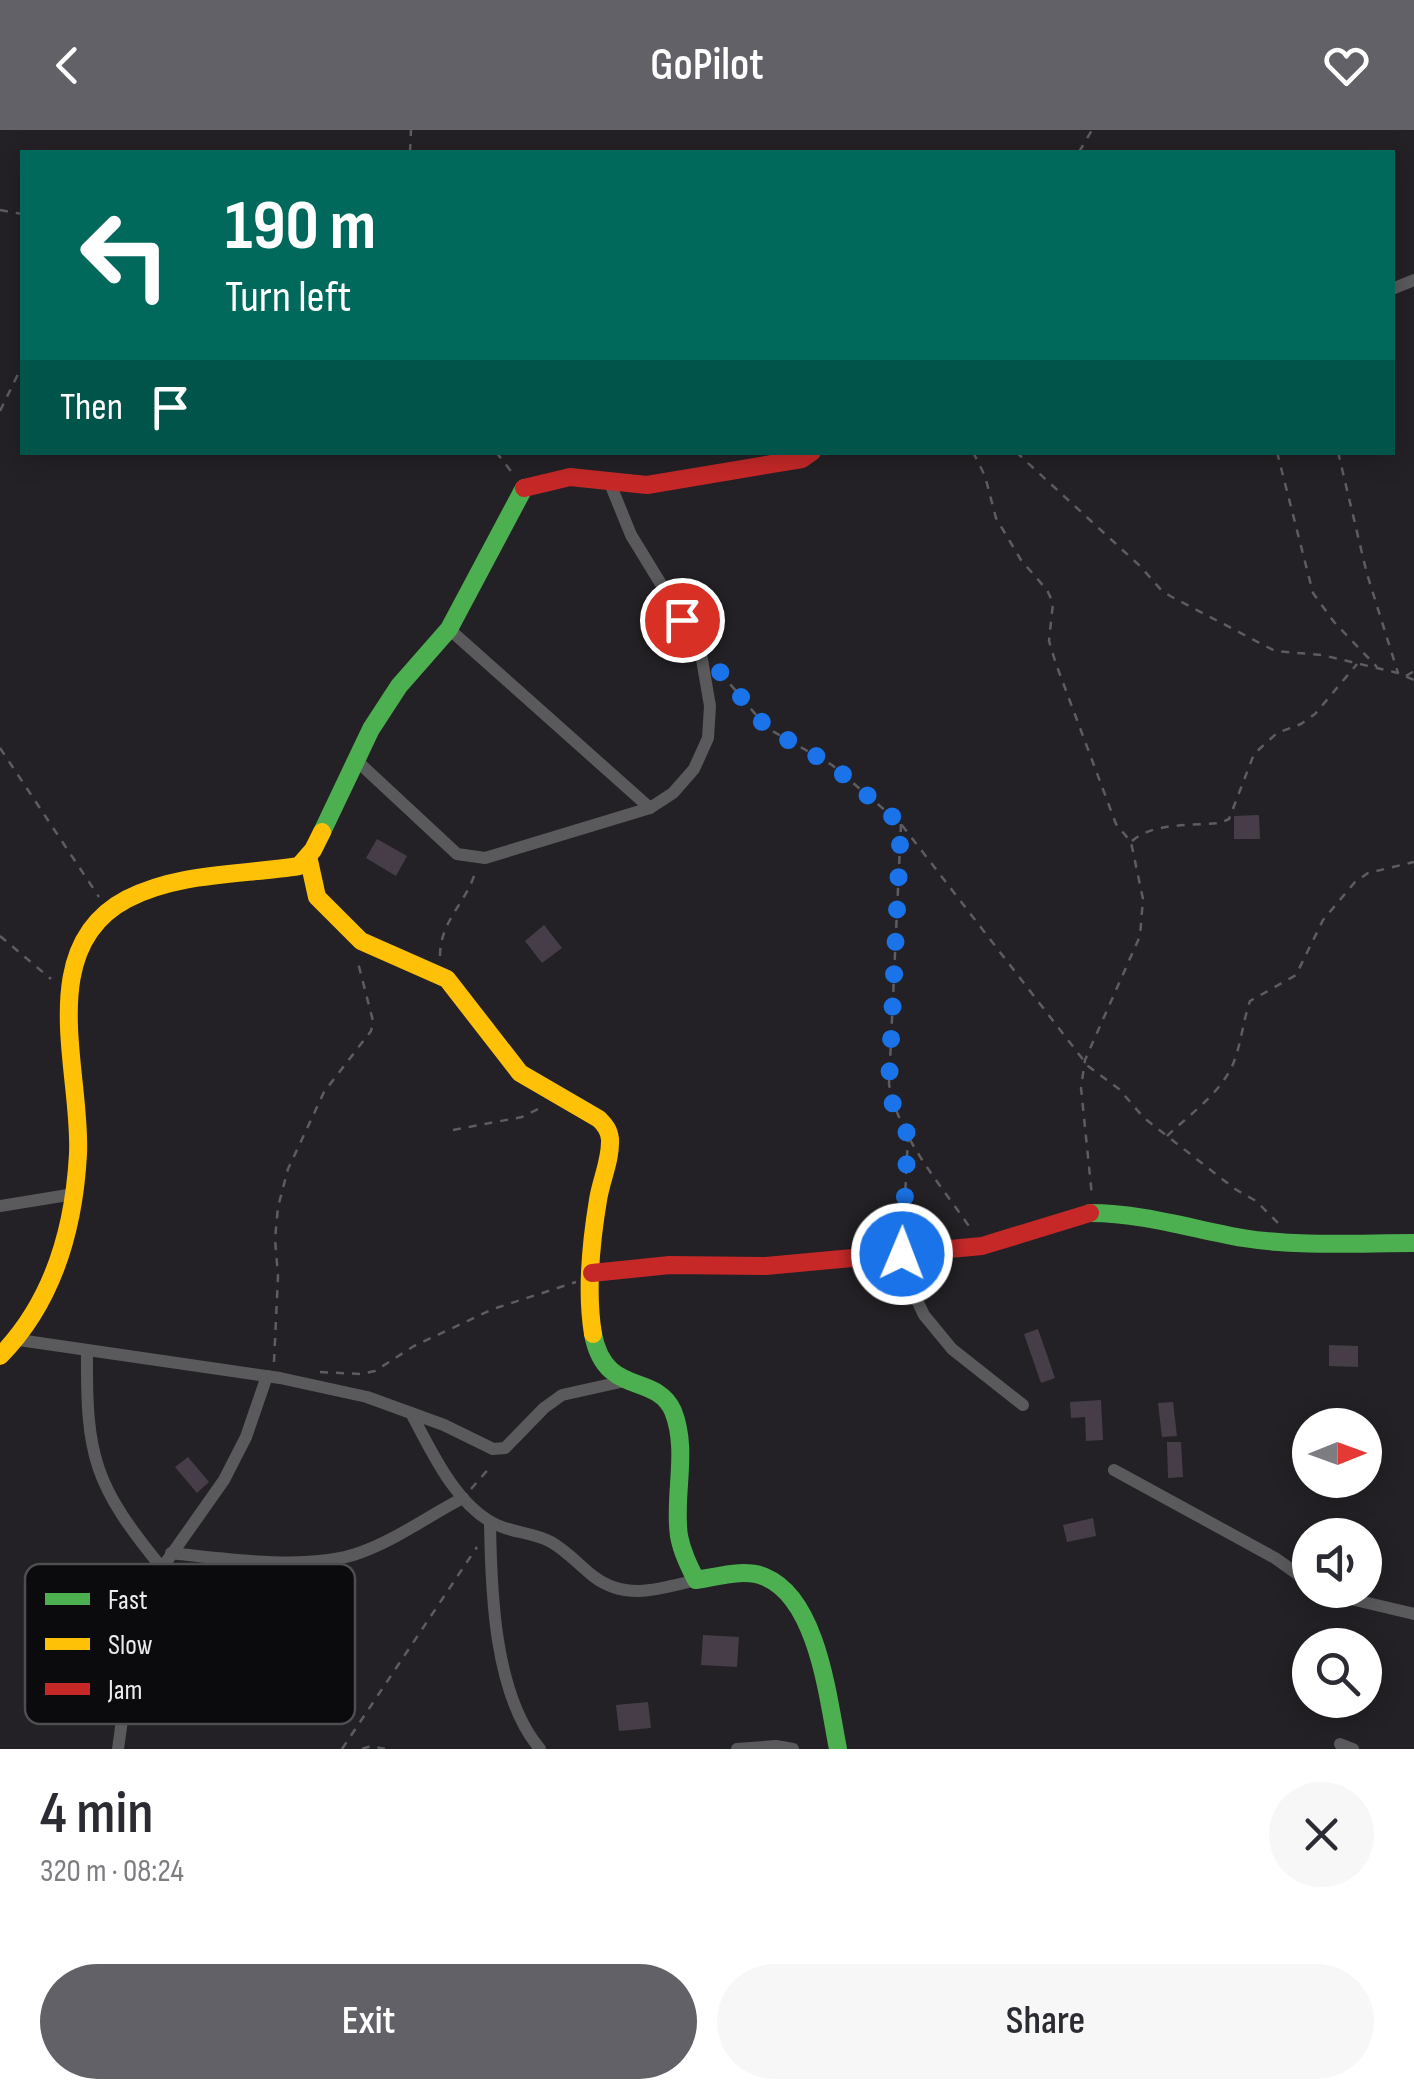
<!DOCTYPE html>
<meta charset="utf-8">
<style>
body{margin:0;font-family:"Sofia Sans Condensed",sans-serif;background:#f7f7f7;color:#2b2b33;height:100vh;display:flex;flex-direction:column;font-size:38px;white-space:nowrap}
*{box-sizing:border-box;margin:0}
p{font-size:32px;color:#7c7c81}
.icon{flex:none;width:55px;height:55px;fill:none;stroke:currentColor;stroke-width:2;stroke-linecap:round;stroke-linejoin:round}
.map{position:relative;height:1619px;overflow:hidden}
.panel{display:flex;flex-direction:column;background:#fff;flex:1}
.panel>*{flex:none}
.top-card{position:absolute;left:20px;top:20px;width:1375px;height:305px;border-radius:0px;box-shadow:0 5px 25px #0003;background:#00695c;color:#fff;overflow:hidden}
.needle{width:65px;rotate:89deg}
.controls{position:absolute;left:1292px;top:1278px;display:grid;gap:20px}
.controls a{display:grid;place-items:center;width:90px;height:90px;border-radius:50%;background:#fff;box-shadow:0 5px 25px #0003;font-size:50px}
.pin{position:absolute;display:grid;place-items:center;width:85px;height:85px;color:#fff;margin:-42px;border:5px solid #fff;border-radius:50%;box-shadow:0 2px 10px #0007}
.me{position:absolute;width:110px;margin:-55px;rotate:1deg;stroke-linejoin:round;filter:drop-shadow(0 0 8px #0008)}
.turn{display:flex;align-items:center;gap:35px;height:210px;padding:0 40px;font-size:45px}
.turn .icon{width:130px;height:130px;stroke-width:2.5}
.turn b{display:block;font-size:70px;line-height:85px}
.then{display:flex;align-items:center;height:95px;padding:0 40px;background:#0003;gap:20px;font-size:38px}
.round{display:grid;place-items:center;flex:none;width:105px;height:105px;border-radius:52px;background:#f7f7f7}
.headline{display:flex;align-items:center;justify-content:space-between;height:170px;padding:0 40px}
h1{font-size:60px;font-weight:600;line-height:75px}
.primary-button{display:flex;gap:20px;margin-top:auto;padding:20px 40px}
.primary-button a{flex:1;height:115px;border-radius:60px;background:#626168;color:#fff;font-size:40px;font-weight:600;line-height:115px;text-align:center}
.primary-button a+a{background:#f7f7f7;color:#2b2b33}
header{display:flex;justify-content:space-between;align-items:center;height:130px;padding:0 40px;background:#626168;color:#fff;font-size:45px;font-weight:600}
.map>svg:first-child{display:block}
.building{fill:#473d48}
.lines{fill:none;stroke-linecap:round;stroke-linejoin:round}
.path{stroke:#5d5c5f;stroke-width:2.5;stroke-dasharray:8 8;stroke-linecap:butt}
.street{stroke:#5a595b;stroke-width:12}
.fast{stroke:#4caf50;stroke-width:18}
.slow{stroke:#ffc107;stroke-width:18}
.jam{stroke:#c62828;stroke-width:18}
.route{stroke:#1a73e8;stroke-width:18;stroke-dasharray:0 32.4}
.key{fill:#0b0a0d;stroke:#4e4d50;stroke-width:2.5}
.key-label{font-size:28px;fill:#ebeaee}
</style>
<header><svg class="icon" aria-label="back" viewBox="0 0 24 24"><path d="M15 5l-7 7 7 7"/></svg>GoPilot<svg class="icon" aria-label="heart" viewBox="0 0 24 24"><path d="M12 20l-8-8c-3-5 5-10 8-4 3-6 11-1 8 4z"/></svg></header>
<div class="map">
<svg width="1414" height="1619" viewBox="0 0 1414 1619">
<rect width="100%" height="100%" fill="#232125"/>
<g class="building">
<path d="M1259 685 1260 709H1234V686Z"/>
<path d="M377 709 407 726 396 746 366 728Z"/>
<path d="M544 795 562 818 542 833 525 811Z"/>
<path d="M1038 1199 1055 1248 1041 1253 1024 1204Z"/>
<path d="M1329 1215 1358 1216V1237L1329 1236Z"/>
<path d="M1101 1270 1103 1310 1086 1311 1085 1287 1071 1288 1070 1272Z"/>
<path d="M1173 1272 1177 1306 1162 1307 1158 1273Z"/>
<path d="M1167 1312H1181L1183 1347 1168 1348Z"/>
<path d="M188 1327 209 1352 197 1363 175 1337Z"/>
<path d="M1093 1388 1096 1406 1067 1412 1063 1395Z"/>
<path d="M703 1505 739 1507 737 1537 701 1535Z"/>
<path d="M648 1572 651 1598 619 1601 616 1575Z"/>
</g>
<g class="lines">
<g class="path">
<path d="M410 22 411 0"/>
<path d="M1079 22 1092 0"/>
<path d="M0 80 22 84"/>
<path d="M0 281 22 236"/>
<path d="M496 322 514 345"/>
<path d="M973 322 985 346 996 388 1021 430 1047 460 1053 473 1049 511 1056 534 1116 694 1131 712 1143 769 1140 806 1085 930 1081 958 1092 1066"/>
<path d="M1016 322 1140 436 1162 461 1172 467 1275 521 1322 525 1398 543 1414 550"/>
<path d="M1277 322 1313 463 1334 492 1377 537"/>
<path d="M1338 322 1367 444 1398 543"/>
<path d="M720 542 767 598 832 635 901 694 1088 936 1119 959 1144 988 1235 1059 1256 1071 1278 1093"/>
<path d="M1406 546 1414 541"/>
<path d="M0 618 99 767"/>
<path d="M901 694 889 954C899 1009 942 1056 973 1102"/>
<path d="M1132 711C1154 692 1191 696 1220 693L1229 689 1254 624 1277 603 1301 594 1315 584 1357 534"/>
<path d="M0 806 51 849"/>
<path d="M440 826C440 791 466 773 475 743"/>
<path d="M453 1000 522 987 542 977"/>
<path d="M1167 1006C1190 984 1220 964 1233 934 1241 915 1243 891 1250 871L1296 845 1323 790 1355 752 1368 743 1414 732"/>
<path d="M903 1108 908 1007"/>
<path d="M274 1232 278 1146 275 1109 278 1077 288 1039 324 962 371 901 373 891 357 829"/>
<path d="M320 1242 360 1244 375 1241 414 1216 493 1179 576 1152"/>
<path d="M471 1359 492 1335"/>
<path d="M342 1619 477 1417"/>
<path d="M362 1619 371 1616 385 1619"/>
</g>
<g class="street">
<path d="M1392 159 1414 150"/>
<path d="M449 499 650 678"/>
<path d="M355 629 457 724 485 728 650 678 673 663 694 639 708 608 710 576 700 518 631 405 609 351"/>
<path d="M0 1076 74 1064"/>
<path d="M895 1124 924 1185 952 1219 1023 1275"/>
<path d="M19 1210 280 1248 367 1267 444 1295 493 1319 505 1318 544 1278 562 1265 625 1251"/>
<path d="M87 1221C86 1327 94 1355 162 1438"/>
<path d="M411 1283C431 1320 454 1372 493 1393 511 1403 533 1402 551 1412 567 1421 579 1435 593 1446 625 1471 660 1459 696 1450"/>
<path d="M1114 1340 1275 1428 1310 1453"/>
<path d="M490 1392C491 1461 494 1565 540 1619"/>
<path d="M171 1423C223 1429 310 1441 359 1423 396 1410 428 1386 463 1368"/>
<path d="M1329 1460 1355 1470 1414 1484"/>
<path d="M1340 1614 1353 1619"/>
<path d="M118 1619 131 1525 162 1438 224 1350 246 1307 267 1246"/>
<path d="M737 1619 776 1616 793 1619"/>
</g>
<g class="fast">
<path d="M322 702 371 599 399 556 449 499 524 358"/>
<path d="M1090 1083C1143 1083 1192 1099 1243 1108 1299 1117 1358 1113 1414 1113"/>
<path d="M593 1204C605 1268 656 1242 673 1281 689 1321 673 1365 679 1406 682 1422 689 1436 696 1450 717 1447 745 1438 765 1447 818 1469 828 1569 838 1619"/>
</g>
<g class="slow">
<path d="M308 726 317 767 361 811 447 849 520 943 599 989C605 995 609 1000 610 1009 611 1030 601 1050 598 1070 591 1112 586 1162 593 1204"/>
<path d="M0 1226C53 1172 74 1098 78 1024 82 943 33 818 127 769 179 742 243 745 299 736L313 720 322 702"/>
</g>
<g class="jam">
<path d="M524 358 570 347 647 355 802 329 812 322"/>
<path d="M592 1143 670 1135 766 1136 982 1116 1090 1083"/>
</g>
</g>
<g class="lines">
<path class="route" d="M682 490 700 518 767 598 832 635 901 694 889 954 894 980 908 1005 902 1124"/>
</g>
<rect x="25" y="1434" width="330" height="160" rx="15" class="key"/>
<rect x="45" y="1463" width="45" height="12" fill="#4caf50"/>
<rect x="45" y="1508" width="45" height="12" fill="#ffc107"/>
<rect x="45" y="1553" width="45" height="12" fill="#c62828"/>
<g class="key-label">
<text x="108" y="1479">Fast</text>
<text x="108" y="1524">Slow</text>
<text x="108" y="1569">Jam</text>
</g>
</svg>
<div class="controls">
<a><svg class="needle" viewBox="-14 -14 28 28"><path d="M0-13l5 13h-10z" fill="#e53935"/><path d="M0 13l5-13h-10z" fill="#7c7c81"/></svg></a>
<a><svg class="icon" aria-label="sound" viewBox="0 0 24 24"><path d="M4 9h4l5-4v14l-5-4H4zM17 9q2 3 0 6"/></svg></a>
<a><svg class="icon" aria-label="search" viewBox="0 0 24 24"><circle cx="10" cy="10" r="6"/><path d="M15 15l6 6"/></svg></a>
</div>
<div class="pin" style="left:682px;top:490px;background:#d93025"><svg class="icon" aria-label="arrive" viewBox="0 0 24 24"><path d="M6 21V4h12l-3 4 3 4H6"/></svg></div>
<svg class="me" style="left:902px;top:1124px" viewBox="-20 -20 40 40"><circle r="17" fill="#1a73e8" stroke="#fff" stroke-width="3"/><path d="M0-11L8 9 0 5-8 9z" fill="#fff"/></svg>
<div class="top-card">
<div class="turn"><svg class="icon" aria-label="left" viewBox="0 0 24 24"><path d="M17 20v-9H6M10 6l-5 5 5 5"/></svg><div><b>190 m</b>Turn left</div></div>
<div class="then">Then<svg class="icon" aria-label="arrive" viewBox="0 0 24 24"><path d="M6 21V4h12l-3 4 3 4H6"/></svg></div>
</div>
</div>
<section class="panel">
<div class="headline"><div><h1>4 min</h1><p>320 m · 08:24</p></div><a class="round"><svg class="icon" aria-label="close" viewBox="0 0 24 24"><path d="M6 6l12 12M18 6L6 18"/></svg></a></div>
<div class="primary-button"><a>Exit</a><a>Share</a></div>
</section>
